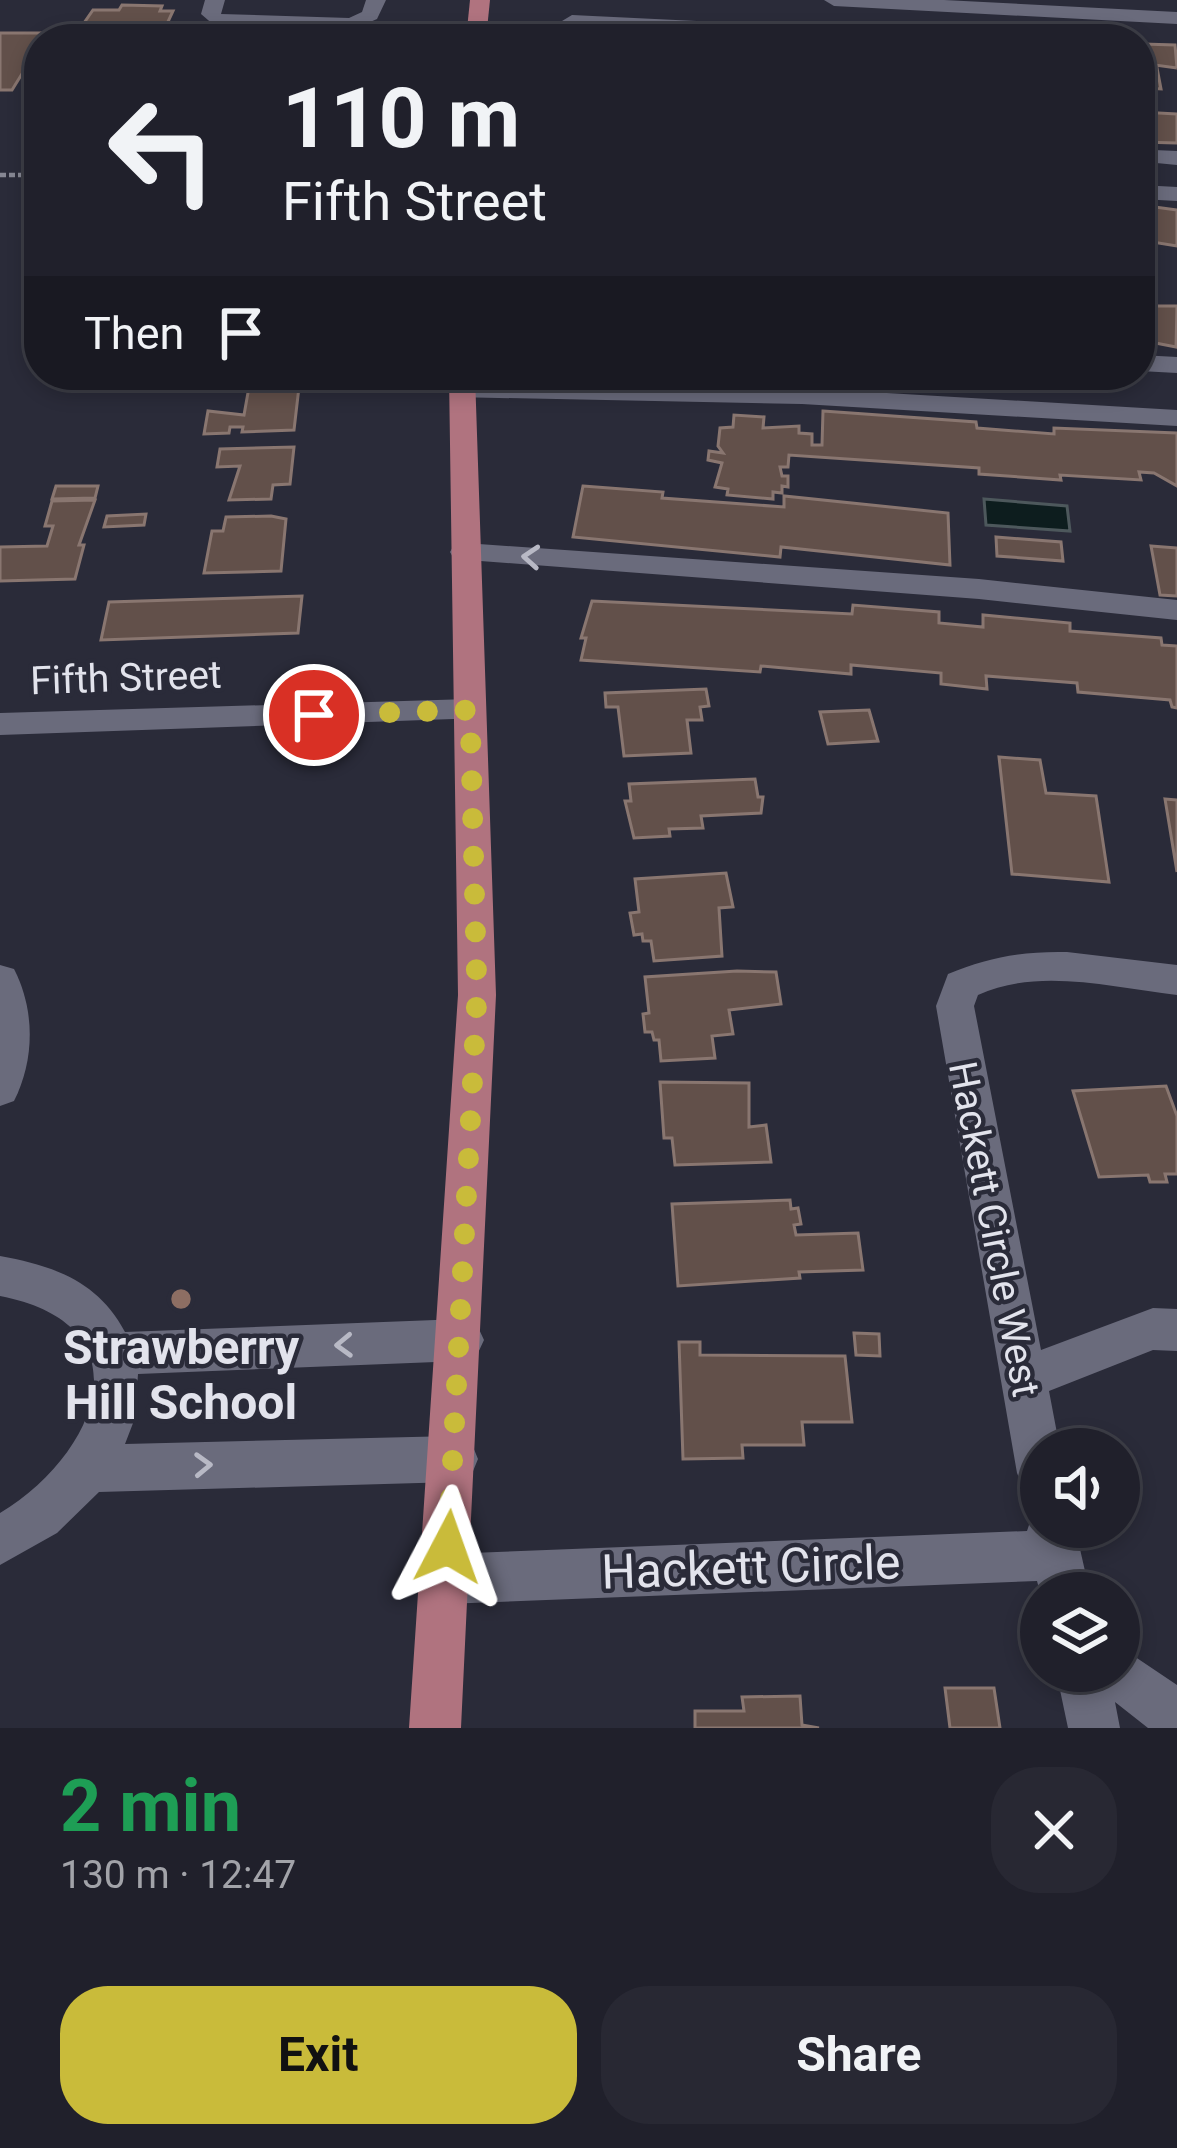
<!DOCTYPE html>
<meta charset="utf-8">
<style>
body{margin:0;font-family:Roboto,sans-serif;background:#282833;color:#f1f3f6;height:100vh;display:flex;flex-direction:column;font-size:45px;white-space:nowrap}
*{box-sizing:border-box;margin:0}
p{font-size:39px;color:#a2a3a9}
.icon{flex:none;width:66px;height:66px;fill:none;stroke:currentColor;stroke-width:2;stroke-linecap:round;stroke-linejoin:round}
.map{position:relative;height:1728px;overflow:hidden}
.sheet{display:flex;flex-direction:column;background:#20202b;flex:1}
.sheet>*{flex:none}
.banner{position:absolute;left:24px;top:24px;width:1131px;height:366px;border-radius:48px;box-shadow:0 6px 18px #0003,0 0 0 3px #3d3e47;background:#20202b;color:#f1f3f6;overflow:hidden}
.controls{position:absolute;left:1020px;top:1428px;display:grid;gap:24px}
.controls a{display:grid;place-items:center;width:120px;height:120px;border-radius:50%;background:#20202b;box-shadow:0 6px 18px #0003,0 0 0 3px #3d3e47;font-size:60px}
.pin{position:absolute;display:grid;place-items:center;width:102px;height:102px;color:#fff;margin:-51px;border:6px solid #fff;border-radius:50%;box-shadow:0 3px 12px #0007}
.me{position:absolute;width:132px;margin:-66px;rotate:4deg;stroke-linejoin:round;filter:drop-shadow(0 0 9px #0008)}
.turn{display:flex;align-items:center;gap:42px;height:252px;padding:0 60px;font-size:54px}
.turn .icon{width:156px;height:156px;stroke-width:2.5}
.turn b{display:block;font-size:84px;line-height:102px}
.then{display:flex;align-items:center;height:114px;padding:0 60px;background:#0003;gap:24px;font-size:45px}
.round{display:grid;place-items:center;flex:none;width:126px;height:126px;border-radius:48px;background:#282833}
.head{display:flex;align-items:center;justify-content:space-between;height:204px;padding:0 60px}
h1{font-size:72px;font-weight:700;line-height:90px;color:#1e9e55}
.button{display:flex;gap:24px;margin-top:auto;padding:24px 60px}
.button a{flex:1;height:138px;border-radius:48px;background:#c9bb3a;color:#111;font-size:48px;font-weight:700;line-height:138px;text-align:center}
.button a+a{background:#282833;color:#f1f3f6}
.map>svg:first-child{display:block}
.water{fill:#0d1d1e;stroke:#4d585c;stroke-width:3}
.building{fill:#62504a;stroke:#897670;stroke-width:3}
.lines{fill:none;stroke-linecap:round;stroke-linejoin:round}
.path{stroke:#868793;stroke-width:4.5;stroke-dasharray:6 3;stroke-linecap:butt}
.minor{fill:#6a6b7c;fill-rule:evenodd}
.major{fill:#b0737f;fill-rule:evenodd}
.oneway{stroke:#b8b9c5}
.route{stroke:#c9bb3a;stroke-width:21;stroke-dasharray:0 37.8}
.education-dot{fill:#8d6e63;stroke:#2a2b39;stroke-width:4.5}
.labels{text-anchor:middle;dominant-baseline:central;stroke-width:9;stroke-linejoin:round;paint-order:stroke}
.street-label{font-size:39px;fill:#e2e3ec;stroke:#2a2b39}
.near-poi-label{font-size:48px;font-weight:bold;fill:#e2e3ec;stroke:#2a2b39}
.near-street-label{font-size:48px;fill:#e2e3ec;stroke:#2a2b39}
</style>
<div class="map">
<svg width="1177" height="1728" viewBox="0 0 1177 1728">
<rect width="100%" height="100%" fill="#2a2b39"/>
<path class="water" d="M984 499 1067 506 1070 531 986 525Z"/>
<g class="building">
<path d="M122 5 162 6 160 11H173L160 39H39V56H33L12 90H0V33H77L93 10H119Z"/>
<path d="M246 28H280L276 39H241Z"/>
<path d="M878 30 936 35V39H873Z"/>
<path d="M1142 44 1175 45 1177 68 1147 64Z"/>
<path d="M1140 67 1157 68 1161 89 1145 88 1146 95H1140Z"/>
<path d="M1140 112 1177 114V143L1140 142Z"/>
<path d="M1140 205 1177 210V246L1140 240Z"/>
<path d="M1140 306H1177L1176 347 1140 340Z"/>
<path d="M292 379 291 386 299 387 294 430 242 432 243 427H230L229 433 204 434 208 411 244 415 249 387H255L256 380Z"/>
<path d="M823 411 976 422 977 428 1054 434V428L1177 433V486L1154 473 1139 472 1141 480 1060 475 1061 480 979 474V468L789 455 788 467H780L782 476H788V487L782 486V493L773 492V499L727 495 728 489 715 487 722 463 708 460 709 451 723 453 718 446 720 428 733 427 734 415 764 417 763 428 799 426V433L812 434V445H822Z"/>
<path d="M294 447 290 484 273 485 271 499 229 500 240 466 217 467 220 449Z"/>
<path d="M56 486H98L95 498 52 499Z"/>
<path d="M583 486 663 492 662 498 784 507V496L948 513 950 565 781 547 780 557 573 537Z"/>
<path d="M95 500 79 545H84L75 579 0 581V547L47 546 53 526H45L52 501Z"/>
<path d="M146 514 144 525 104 527 107 516Z"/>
<path d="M271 516 286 519 281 571 204 573 212 531H223L226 517Z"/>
<path d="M996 537 1061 542 1063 561 997 556Z"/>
<path d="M1151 546 1177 548V596L1160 595Z"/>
<path d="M302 596 298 633 101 640 109 602Z"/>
<path d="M592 601 852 614 853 605 939 612V623L983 627V615L1070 623V631L1161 638 1162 645 1177 646V708L1172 707 1170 700 1078 692 1077 683 986 676 987 689 941 684V673L851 665V674L761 666 760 672 581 660 586 638H581Z"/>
<path d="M706 689 709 706 700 707 702 720H687L691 753 624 756 618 707H606L605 693Z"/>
<path d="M869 710 878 741 828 744 820 712Z"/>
<path d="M999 757 1040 760 1046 793 1096 796 1109 882 1012 874Z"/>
<path d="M755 779 758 797H763L761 813 701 816 703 828 669 829 670 836 634 838 625 801H631L629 784Z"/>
<path d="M1165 799 1177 800V872Z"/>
<path d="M726 873 733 907 719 908 722 956 654 961 651 941H643L642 934 634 935 630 913 639 912 635 879Z"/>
<path d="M737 971 776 972 781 1004 729 1010 733 1034 712 1036 715 1058 661 1061 659 1040H654L652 1032H645L643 1014 649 1013 645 977Z"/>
<path d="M660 1082 749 1083V1127L766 1125 771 1162 675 1165 672 1138H664Z"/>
<path d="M1166 1086 1177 1116V1174H1165L1167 1182H1150L1148 1175 1099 1177 1073 1091Z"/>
<path d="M790 1200 791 1209 798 1208 801 1224 794 1225 796 1235 858 1233 863 1270 799 1272 800 1278 678 1286 672 1204Z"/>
<path d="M854 1333 879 1334 880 1356 856 1355Z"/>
<path d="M679 1342H700V1355L845 1356 852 1422H802L804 1445H742L743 1458 683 1459Z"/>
<path d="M945 1688H994L1000 1728H950Z"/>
<path d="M800 1696 802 1725 819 1728H695V1711H744L742 1697Z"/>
</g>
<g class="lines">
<path class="path" d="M0 175H39"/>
<g class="minor">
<path d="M205 0H225L221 14 349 18 362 12 366 0H386L377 19 352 30 215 26 201 14Z"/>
<path d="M824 0H944L1177 12V24L834 6Z"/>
<path d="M572 15 802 26 812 32 802 38 580 27 578 39H558L562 21Z"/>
<path d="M1154 150 1177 151V165L1146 162V152Z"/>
<path d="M1140 185 1177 187V201L1140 199Z"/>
<path d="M1140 355 1177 357V373L1140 371Z"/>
<path d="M462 383 802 388 1177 410V426L802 404 453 397 449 391 453 385Z"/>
<path d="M465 543 979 579 1177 600V620L979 599 454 559 450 552 454 545Z"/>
<path d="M470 699 482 702 486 710 482 718 0 735V713Z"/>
<path d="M1067 952 1177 965V995C1113 988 1039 967 978 995L974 1006 1041 1350 1153 1308 1177 1309V1351L1153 1350 1049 1391 1060 1449H1041V1497L1024 1490 1017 1473 936 1006 948 974C988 957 1024 951 1067 952Z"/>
<path d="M0 965 14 969C35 1010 35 1059 14 1101L0 1106Z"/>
<path d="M0 1256C54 1266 98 1281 125 1332L461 1319 477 1325 484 1340 477 1355 461 1361 138 1374 135 1418 125 1444 454 1436 471 1442 478 1459 471 1476 454 1482 99 1492 57 1533 0 1565V1513C98 1454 150 1325 0 1296Z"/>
<path d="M1041 1507V1527H1075L1090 1593 1041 1596 1037 1581 445 1604 427 1597 420 1579 427 1561 445 1554 1027 1531 1034 1510Z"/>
<path d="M1119 1646 1177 1685V1728H1148L1115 1702 1120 1728H1068L1056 1671H1119Z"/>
</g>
<g class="major">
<path d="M470 0H490L486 39H466Z"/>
<path d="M449 375H475L496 995 461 1728H409L458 995Z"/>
</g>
</g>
<defs><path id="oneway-chevron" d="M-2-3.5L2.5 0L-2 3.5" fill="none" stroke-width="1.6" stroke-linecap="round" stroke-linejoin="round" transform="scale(3)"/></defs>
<g class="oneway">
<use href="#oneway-chevron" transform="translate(531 557) rotate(-176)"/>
<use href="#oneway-chevron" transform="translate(344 1345) rotate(178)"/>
<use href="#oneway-chevron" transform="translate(203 1465) rotate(-2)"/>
</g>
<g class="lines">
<path class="route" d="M314 715 470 710 477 995 448 1547"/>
</g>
<circle class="education-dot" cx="181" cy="1299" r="12"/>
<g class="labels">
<g class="street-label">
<text transform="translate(126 678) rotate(-2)">Fifth Street</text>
<text transform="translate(994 1229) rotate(79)">Hackett Circle West</text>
</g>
<g class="near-poi-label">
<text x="181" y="1347">Strawberry<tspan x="181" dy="55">Hill School</tspan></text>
</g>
<g class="near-street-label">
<text transform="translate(751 1567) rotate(-2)">Hackett Circle</text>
</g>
</g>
</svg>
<div class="controls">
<a><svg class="icon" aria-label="sound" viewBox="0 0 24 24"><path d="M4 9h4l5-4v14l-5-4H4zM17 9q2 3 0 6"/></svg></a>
<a><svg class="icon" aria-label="layers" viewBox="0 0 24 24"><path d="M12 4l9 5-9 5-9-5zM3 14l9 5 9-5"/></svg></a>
</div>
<div class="pin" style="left:314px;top:715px;background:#d93025"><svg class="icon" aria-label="arrive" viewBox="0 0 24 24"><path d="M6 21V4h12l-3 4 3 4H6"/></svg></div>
<svg class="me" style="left:448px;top:1547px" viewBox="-20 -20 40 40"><path d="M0-17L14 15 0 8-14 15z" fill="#c9bb3a" stroke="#fff" stroke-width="4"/></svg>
<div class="banner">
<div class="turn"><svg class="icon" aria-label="left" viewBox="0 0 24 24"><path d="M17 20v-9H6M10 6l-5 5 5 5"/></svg><div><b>110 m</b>Fifth Street</div></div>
<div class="then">Then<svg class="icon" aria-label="arrive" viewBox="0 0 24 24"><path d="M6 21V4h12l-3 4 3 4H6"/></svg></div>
</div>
</div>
<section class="sheet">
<div class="head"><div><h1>2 min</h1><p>130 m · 12:47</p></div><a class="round"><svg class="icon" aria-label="close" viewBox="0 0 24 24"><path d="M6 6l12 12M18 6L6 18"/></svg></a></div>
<div class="button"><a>Exit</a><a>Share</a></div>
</section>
